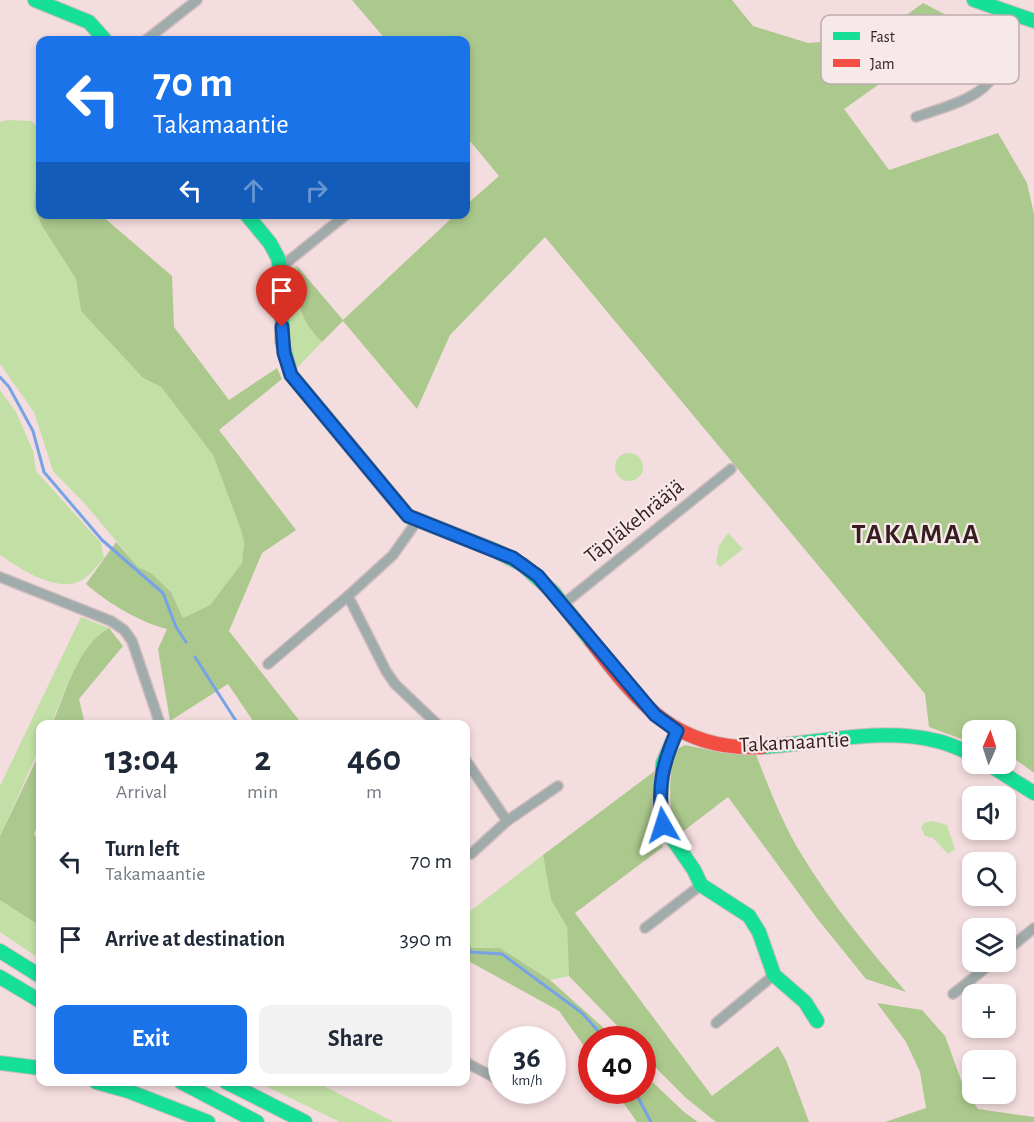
<!DOCTYPE html>
<meta charset="utf-8">
<style>
body{margin:0;font-family:"Alegreya Sans",sans-serif;background:#f2f2f3;color:#1f2937;height:100vh;display:flex;flex-direction:column;font-size:22px;white-space:nowrap}
*{box-sizing:border-box;margin:0}
p{font-size:20px;color:#747a83}
.icon{flex:none;width:33px;height:33px;fill:none;stroke:currentColor;stroke-width:2;stroke-linecap:round;stroke-linejoin:round}
.map{position:relative;flex:1;overflow:hidden}
.sheet{position:absolute;left:36px;top:720px;width:434px;height:366px;display:flex;flex-direction:column;background:#fff;border-radius:12px;box-shadow:0 3px 9px #0003}
.sheet>*{flex:none}
.top-card{position:absolute;left:36px;top:36px;width:434px;height:183px;border-radius:12px;box-shadow:0 3px 9px #0003;background:#1a73e8;color:#fff;overflow:hidden}
.needle{width:39px;rotate:3deg}
.tools{position:absolute;left:962px;top:720px;display:grid;gap:12px}
.tools a{display:grid;place-items:center;width:54px;height:54px;border-radius:12px;background:#fff;box-shadow:0 3px 9px #0003;font-size:30px}
.speed{position:absolute;left:488px;top:1026px;display:flex;gap:12px;font-size:30px;font-weight:700;text-align:center}
.speed>*{display:grid;place-content:center;width:78px;height:78px;border-radius:50%;background:#fff;box-shadow:0 3px 9px #0003;line-height:1}
.speed small{font-size:15px;font-weight:400}
.speed .limit{border:9px solid #d22;background:#fff;color:#111}
.pin{position:absolute;display:grid;place-items:center;width:51px;height:51px;color:#fff;margin:-62px -26px;border-radius:50% 50% 50% 0;rotate:-45deg;box-shadow:0 0 6px #0007}
.pin .icon{rotate:45deg}
.me{position:absolute;width:66px;margin:-33px;rotate:354deg;stroke-linejoin:round;filter:drop-shadow(0 0 4px #0008)}
.turn{display:flex;align-items:center;gap:21px;height:126px;padding:0 18px;font-size:27px}
.turn .icon{width:78px;height:78px;stroke-width:2.5}
.turn b{display:block;font-size:42px;line-height:51px}
.lanes{display:flex;align-items:center;height:57px;padding:0 18px;background:#0003;justify-content:center;gap:30px;direction:ltr}
.lanes .off{opacity:.35}
.eta{display:flex;justify-content:space-evenly;align-items:center;height:102px;text-align:center}
.eta b{font-size:36px;font-weight:700;line-height:42px}
.action{display:flex;gap:12px;margin-top:auto;padding:12px 18px}
.action a{flex:1;height:69px;border-radius:12px;background:#1a73e8;color:#fff;font-size:24px;font-weight:700;line-height:69px;text-align:center}
.action a+a{background:#f2f2f3;color:#1f2937}
ul{padding:0;list-style:none}
li{display:flex;align-items:center;gap:18px;height:78px;padding:0 18px}
li div{flex:1}
li b{display:block;font-size:22px}
li em{font-style:normal}
.map>svg:first-child{display:block}
.green{fill:#c2e0a5}
.forest{fill:#abc98d}
.lines{fill:none;stroke-linecap:round;stroke-linejoin:round}
.stream{stroke:#77a3e6;stroke-width:3}
.street-casing{stroke:#d0bcbd;stroke-width:12}
.fast-casing{stroke:#d0bcbd;stroke-width:16}
.jam-casing{stroke:#d0bcbd;stroke-width:16}
.street{stroke:#a0abab;stroke-width:9}
.fast{stroke:#16e098;stroke-width:14}
.jam{stroke:#f24e42;stroke-width:14}
.route-casing{stroke:#114b97;stroke-width:15}
.route{stroke:#1a73e8;stroke-width:10}
.labels{text-anchor:middle;dominant-baseline:central;stroke-width:4.5;stroke-linejoin:round;paint-order:stroke}
.street-label{font-size:22px;fill:#361d1f;stroke:#f7e9e9}
.district-label{font-size:28px;font-weight:bold;letter-spacing:1.5px;fill:#361d1f;stroke:#f7e9e9}
.key{fill:#f7e9e9;stroke:#bdacac;stroke-width:1.5}
.key-label{font-size:16px;fill:#361d1f}
</style>
<div class="map">
<svg width="1034" height="1122" viewBox="0 0 1034 1122">
<rect width="100%" height="100%" fill="#f4ddde"/>
<g class="green">
<path d="M7 120 31 121 40 129 34 206 42 226 76 279 81 311 143 378 161 387 213 455 241 530 244 542 242 563 210 605 183 618 171 592 151 573 138 567 86 505 53 471 34 412 0 364V122Z"/>
<path d="M297 266C302 303 292 311 322 342L296 369C285 338 288 303 291 270Z"/>
<path d="M0 390 16 412 33 451 36 471 101 543 104 558C97 566 90 576 80 581 56 593 19 568 0 555Z"/>
<circle cx="629" cy="467" r="14"/>
<path d="M728 533 743 549 720 567 716 563 719 546Z"/>
<path d="M81 617 109 628C77 646 65 693 51 724H40V747L0 836V786Z"/>
<path d="M933 821 947 825 955 849 948 854 933 838 925 836 921 828 924 823Z"/>
<path d="M543 855 551 900 567 927 569 976 550 980 500 948H472L465 937V915Z"/>
<path d="M0 900 40 926V959L0 932Z"/>
<path d="M257 1082H316L394 1122H340Z"/>
</g>
<g class="forest">
<path d="M352 0H732L753 26 808 43 875 38 923 3 950 17 886 60 881 83 844 109 889 170 998 133 1027 183 1034 214V773L1015 759 1005 755V730H972V743L929 727 925 694 545 237 450 335 417 409 343 321 322 342C292 311 302 303 297 266L343 320 455 215 465 214V206L499 176 465 135V40H386Z"/>
<path d="M40 137V214L101 215 172 276 174 327 229 400 277 368 282 379 219 430 296 530 262 553 229 631 302 724H255L228 684 170 721 158 649 167 629C141 623 106 602 86 584L116 542 138 567 151 573 171 592 183 618 210 605 242 563 244 542 241 530 213 455 161 387 143 378 81 311 76 279 42 226 34 206Z"/>
<path d="M109 628 123 646 79 699 85 724H52C66 692 77 646 109 628Z"/>
<path d="M685 745 724 753 755 752C769 788 783 825 803 857 833 906 869 949 906 992L866 979 816 917 728 797 677 836C667 807 670 781 673 751Z"/>
<path d="M40 752V817L34 834 40 843V926L0 900V836Z"/>
<path d="M656 770C653 798 650 821 663 847L575 913 712 1096 778 1046 786 1060 809 1122H716L686 1098 642 1054V1040L630 1039 569 976 567 927 551 900 543 855Z"/>
<path d="M465 937 472 948H500L550 980 606 1030 584 1046 559 1011 465 959Z"/>
<path d="M877 1003 922 1010 945 1036 964 1088 978 1109 1034 1117V1122H885L926 1108 920 1072 906 1042Z"/>
<path d="M642 1072 684 1112 698 1122H637L615 1091 642 1090Z"/>
</g>
<g class="lines">
<g class="stream">
<path d="M0 377 9 387 33 431 44 472 102 540 163 593 176 627 186 642"/>
<path d="M195 657 238 724"/>
<path d="M465 944 471 952 502 954 582 1013 599 1032"/>
<path d="M634 1090 651 1122"/>
</g>
<defs>
<g id="street">
<path d="M146 40 197 0"/>
<path d="M916 117C940 108 980 100 993 76 1003 59 1006 33 1011 14"/>
<path d="M281 267 347 214"/>
<path d="M417 521 393 555 348 596 386 671 395 684 437 724"/>
<path d="M0 577 111 621 124 630 132 641 160 724"/>
<path d="M562 605 731 469"/>
<path d="M268 664 348 596"/>
<path d="M465 759 507 821"/>
<path d="M471 854 507 821 558 786"/>
<path d="M645 928 701 885"/>
<path d="M1005 952 1034 928"/>
<path d="M953 994 993 962"/>
<path d="M716 1023 774 975"/>
<path d="M465 1062 501 1081"/>
<path d="M520 1090 529 1095 535 1090"/>
</g>
<g id="fast">
<path d="M35 0 89 22 105 40"/>
<path d="M974 0 1034 21"/>
<path d="M246 214 270 243 278 258 282 279V341L291 375 408 516 494 550 523 565 554 593 591 641"/>
<path d="M677 731 663 763 660 805 663 825 694 870 701 885 749 916 759 932 774 975 805 1002 817 1021"/>
<path d="M762 747C819 743 881 727 937 741 949 743 961 750 972 754"/>
<path d="M988 764 1034 793"/>
<path d="M0 951 40 976"/>
<path d="M0 977 40 1001"/>
<path d="M0 1063 40 1068"/>
<path d="M96 1082 128 1091 208 1122"/>
<path d="M181 1082 257 1122"/>
<path d="M226 1082 305 1122"/>
</g>
<path id="jam" d="M591 641C638 703 677 752 762 747"/>
</defs>
<use href="#street" class="street-casing"/>
<use href="#fast" class="fast-casing"/>
<use href="#jam" class="jam-casing"/>
<use href="#street" class="street"/>
<use href="#fast" class="fast"/>
<use href="#jam" class="jam"/>
</g>
<g class="lines">
<defs>
<path id="route" d="M282 327 284 353 291 375 408 516 513 558 538 576 655 715 677 731C662 765 657 788 663 825"/>
</defs>
<use href="#route" class="route-casing"/>
<use href="#route" class="route"/>
</g>
<g class="labels">
<g class="street-label">
<text transform="translate(634 521) rotate(-39)">Täpläkehrääjä</text>
<text transform="translate(794 742) rotate(-3)">Takamaantie</text>
</g>
<g class="district-label">
<text x="916" y="535">TAKAMAA</text>
</g>
</g>
<rect x="821" y="15" width="198" height="69" rx="9" class="key"/>
<rect x="833" y="32" width="27" height="8" fill="#16e098"/>
<rect x="833" y="59" width="27" height="8" fill="#f24e42"/>
<g class="key-label">
<text x="870" y="42">Fast</text>
<text x="870" y="69">Jam</text>
</g>
</svg>
<div class="tools">
<a><svg class="needle" viewBox="-14 -14 28 28"><path d="M0-13l5 13h-10z" fill="#e53935"/><path d="M0 13l5-13h-10z" fill="#747a83"/></svg></a>
<a><svg class="icon" aria-label="sound" viewBox="0 0 24 24"><path d="M4 9h4l5-4v14l-5-4H4zM17 9q2 3 0 6"/></svg></a>
<a><svg class="icon" aria-label="search" viewBox="0 0 24 24"><circle cx="10" cy="10" r="6"/><path d="M15 15l6 6"/></svg></a>
<a><svg class="icon" aria-label="layers" viewBox="0 0 24 24"><path d="M12 4l9 5-9 5-9-5zM3 14l9 5 9-5"/></svg></a>
<a>+</a>
<a>−</a>
</div>
<div class="speed"><div>36<small>km/h</small></div><div class="limit">40</div></div>
<div class="pin" style="left:282px;top:327px;background:#d93025"><svg class="icon" aria-label="arrive" viewBox="0 0 24 24"><path d="M6 21V4h12l-3 4 3 4H6"/></svg></div>
<svg class="me" style="left:663px;top:825px" viewBox="-20 -20 40 40"><path d="M0-17L14 15 0 8-14 15z" fill="#1a73e8" stroke="#fff" stroke-width="4"/></svg>
<div class="top-card">
<div class="turn"><svg class="icon" aria-label="left" viewBox="0 0 24 24"><path d="M17 20v-9H6M10 6l-5 5 5 5"/></svg><div><b>70 m</b>Takamaantie</div></div>
<div class="lanes"><svg class="icon" aria-label="left" viewBox="0 0 24 24"><path d="M17 20v-9H6M10 6l-5 5 5 5"/></svg><svg class="icon off" aria-label="ahead" viewBox="0 0 24 24"><path d="M12 20V5M6 11l6-6 6 6"/></svg><svg class="icon off" aria-label="right" viewBox="0 0 24 24"><path d="M7 20v-9h11M14 6l5 5-5 5"/></svg></div>
</div>
<section class="sheet">
<div class="eta">
<div><b>13:04</b><p>Arrival</p></div>
<div><b>2</b><p>min</p></div>
<div><b>460</b><p>m</p></div>
</div>
<ul>
<li><svg class="icon" aria-label="left" viewBox="0 0 24 24"><path d="M17 20v-9H6M10 6l-5 5 5 5"/></svg><div><b>Turn left</b><p>Takamaantie</p></div><em>70 m</em></li>
<li><svg class="icon" aria-label="arrive" viewBox="0 0 24 24"><path d="M6 21V4h12l-3 4 3 4H6"/></svg><div><b>Arrive at destination</b></div><em>390 m</em></li>
</ul>
<div class="action"><a>Exit</a><a>Share</a></div>
</section>
</div>
